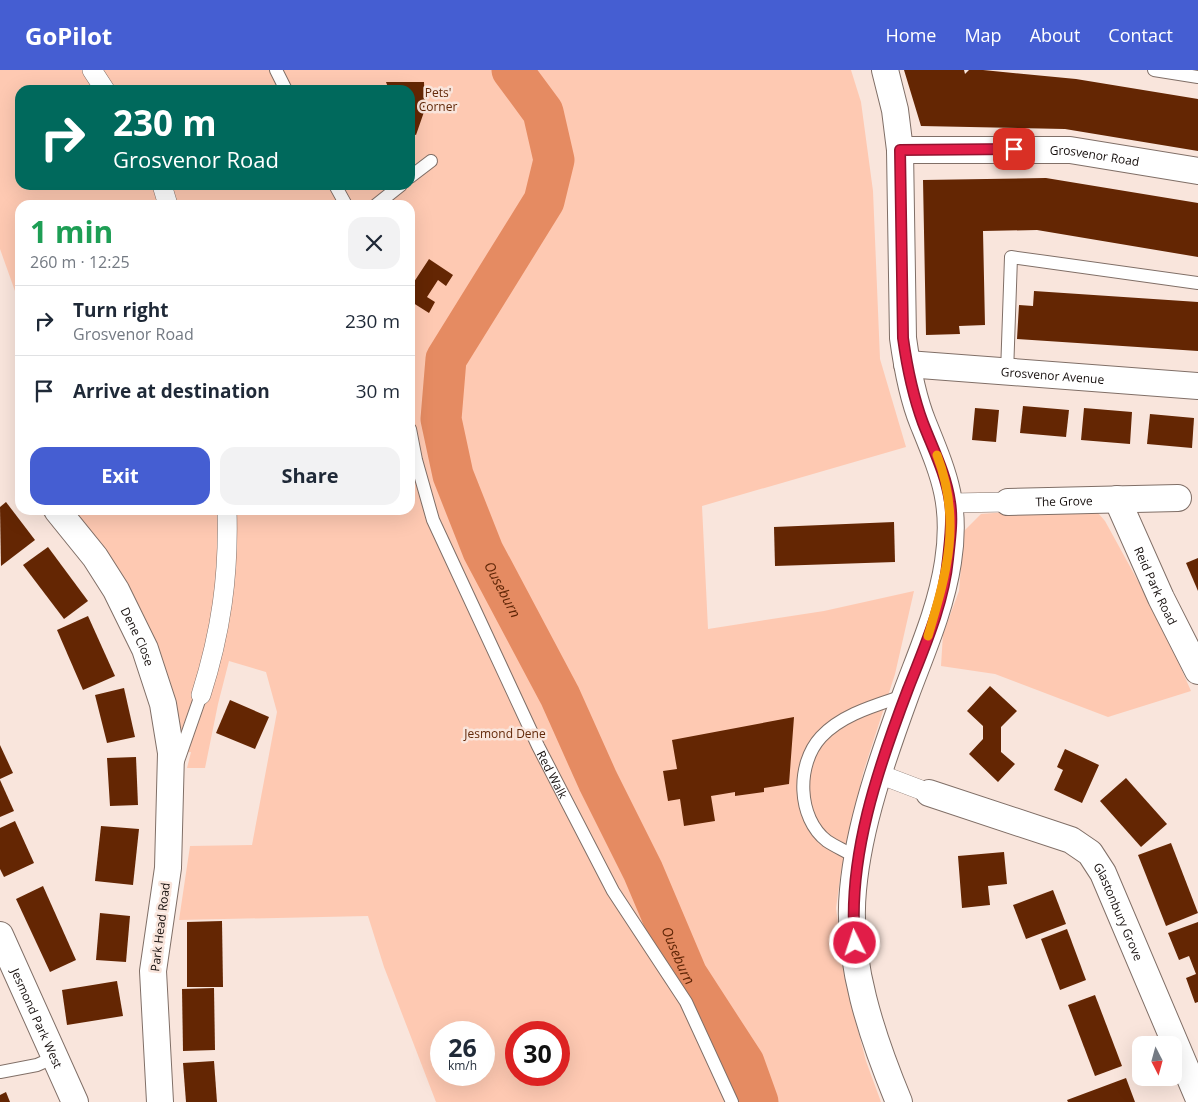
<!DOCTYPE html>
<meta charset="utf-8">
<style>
body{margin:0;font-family:"Open Sans",sans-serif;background:#f2f2f3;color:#1f2937;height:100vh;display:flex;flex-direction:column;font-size:19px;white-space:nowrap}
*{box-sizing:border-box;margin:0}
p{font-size:16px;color:#747a83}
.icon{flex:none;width:28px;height:28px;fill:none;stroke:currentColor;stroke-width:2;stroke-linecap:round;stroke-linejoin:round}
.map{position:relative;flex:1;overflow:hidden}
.panel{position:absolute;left:15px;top:130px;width:400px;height:315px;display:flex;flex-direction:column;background:#fff;border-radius:15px;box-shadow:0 5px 20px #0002}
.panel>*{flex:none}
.top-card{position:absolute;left:15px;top:15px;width:400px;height:105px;border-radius:15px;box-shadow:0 5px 20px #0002;background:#00695c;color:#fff;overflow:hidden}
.needle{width:32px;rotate:174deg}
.controls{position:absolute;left:1132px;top:966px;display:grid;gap:10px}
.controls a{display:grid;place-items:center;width:50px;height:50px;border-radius:10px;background:#fff;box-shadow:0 5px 20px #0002;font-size:25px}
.speed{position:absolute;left:430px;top:951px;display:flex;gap:10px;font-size:25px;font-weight:700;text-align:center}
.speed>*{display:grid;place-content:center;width:65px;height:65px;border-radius:50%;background:#fff;box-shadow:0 5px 20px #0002;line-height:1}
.speed small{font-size:12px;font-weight:400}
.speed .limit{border:8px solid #d22;background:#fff;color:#111}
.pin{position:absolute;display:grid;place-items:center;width:42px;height:42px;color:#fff;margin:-21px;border-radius:10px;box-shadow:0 2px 8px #0006}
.me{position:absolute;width:55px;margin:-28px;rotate:356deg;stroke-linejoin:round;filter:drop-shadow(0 0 4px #0008)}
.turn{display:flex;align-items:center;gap:18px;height:105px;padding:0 15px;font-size:22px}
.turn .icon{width:65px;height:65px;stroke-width:2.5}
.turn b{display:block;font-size:35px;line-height:42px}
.round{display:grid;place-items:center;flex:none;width:52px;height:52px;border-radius:15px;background:#f2f2f3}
.summary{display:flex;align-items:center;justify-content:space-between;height:85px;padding:0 15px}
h1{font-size:30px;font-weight:700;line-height:38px;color:#1e9e55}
.primary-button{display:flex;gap:10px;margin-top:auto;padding:10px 15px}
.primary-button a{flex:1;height:58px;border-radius:15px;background:#455ed2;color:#fff;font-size:20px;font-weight:700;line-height:58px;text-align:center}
.primary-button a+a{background:#f2f2f3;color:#1f2937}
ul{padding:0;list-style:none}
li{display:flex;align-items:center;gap:15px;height:70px;padding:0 15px;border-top:1px solid #e0e1e3}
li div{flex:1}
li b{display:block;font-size:19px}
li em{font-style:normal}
header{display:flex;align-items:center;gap:30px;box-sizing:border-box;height:70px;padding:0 25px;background:#455ed2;color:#fff}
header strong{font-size:24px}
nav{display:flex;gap:28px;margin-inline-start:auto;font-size:18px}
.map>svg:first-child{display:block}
.green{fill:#fec9b2;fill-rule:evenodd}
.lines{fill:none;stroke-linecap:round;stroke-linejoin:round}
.river{stroke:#e58b62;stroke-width:41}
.building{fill:#642603}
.service-casing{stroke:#806f67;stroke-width:14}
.pedestrian-casing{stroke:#806f67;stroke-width:20}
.minor-casing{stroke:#806f67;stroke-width:28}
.service{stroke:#fff;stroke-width:12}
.pedestrian{stroke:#fff;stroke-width:19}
.minor{stroke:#fff;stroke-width:26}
.route-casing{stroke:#92132f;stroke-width:12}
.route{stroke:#e11d48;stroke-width:9}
.slow{stroke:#f59e0b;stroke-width:9}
.labels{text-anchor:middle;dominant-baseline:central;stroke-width:5;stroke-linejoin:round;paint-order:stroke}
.park-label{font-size:12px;fill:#62290a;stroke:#f9e5dc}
.street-label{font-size:12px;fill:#150e0c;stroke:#f9e5dc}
.water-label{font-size:14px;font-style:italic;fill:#5e2506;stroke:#f9e5dc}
</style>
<header>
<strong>GoPilot</strong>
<nav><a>Home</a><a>Map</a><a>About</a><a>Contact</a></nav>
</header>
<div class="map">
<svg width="1198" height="1032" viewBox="0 0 1198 1032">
<rect width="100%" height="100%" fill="#f9e5dc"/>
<g class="green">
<path d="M0 0H851L861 32 873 121 880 289 906 377 702 436 708 559 824 541 914 521 895 604 863 703 841 802 836 838 846 914 866 991 881 1032H436L384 897 368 846 179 850 190 776 252 775 277 642 266 602 229 591 218 634 205 698H187L191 682 182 683 74 440H410V135H20V235L0 179ZM20 20H410V115H20ZM441 962H484V1005H441ZM516 962H559V1005H516Z"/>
<path d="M1092 436 1105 451 1161 553 1191 621 1108 647 995 604 941 596 943 564 959 521 964 461 981 444Z"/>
</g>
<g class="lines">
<path class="river" id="s1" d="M512 0 543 42 554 90 544 131 446 289 441 349 453 405 483 481 560 626 598 711 643 801 687 905 744 993 758 1032"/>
</g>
<g class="building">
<path d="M904 0H964L965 4 969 0H983L1076 9 1198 29V81L1065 59 921 56Z"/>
<path d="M386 12H424L425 39 416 65 410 63V20H389Z"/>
<path d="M1046 108 1198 133V187L1037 160 983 161 985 255 959 256 960 264 926 265 923 110Z"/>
<path d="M429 189 453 205 446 216 438 210 427 227 435 232 429 243 410 231V218Z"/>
<path d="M1034 221 1198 232V281L1017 269 1019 235 1033 236Z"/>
<path d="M1023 336 1069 340 1066 367 1020 363Z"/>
<path d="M975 338 999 340 996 372 972 370Z"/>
<path d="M1084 338 1132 342 1130 374 1081 370Z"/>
<path d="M1150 344 1194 348 1192 378 1147 374Z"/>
<path d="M6 432 35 470 1 496 0 437Z"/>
<path d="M894 452 895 492 775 496 774 457Z"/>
<path d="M48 477 88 531 64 549 23 495Z"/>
<path d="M1198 488V521L1186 493Z"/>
<path d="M88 546 115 606 83 620 57 560Z"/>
<path d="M990 616 1017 641 1001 657V682L1015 694 998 712 969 684 983 669V656L967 641Z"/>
<path d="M124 618 135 667 107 673 95 625Z"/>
<path d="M230 630 269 647 255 679 216 663Z"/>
<path d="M794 647 789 714 764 718V722L735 726V722L711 726 715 751 684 756 680 729 668 731 663 701 677 699 672 670Z"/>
<path d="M0 675 13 703 0 709Z"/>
<path d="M1065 679 1099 695 1082 733 1054 720 1063 700 1057 697Z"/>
<path d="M136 687 138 735 110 736 107 688Z"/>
<path d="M1126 708 1167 754 1141 777 1100 731Z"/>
<path d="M0 710 14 741 0 747Z"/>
<path d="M15 751 34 793 4 807 0 799V758Z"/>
<path d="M101 756 139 759 133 815 95 811Z"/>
<path d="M1171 773 1198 843 1166 856 1138 785Z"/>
<path d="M1004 782 1007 814 988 816 990 835 962 838 958 786Z"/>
<path d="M43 816 76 890 50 902 16 829Z"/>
<path d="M1053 820 1066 854 1026 869 1013 835Z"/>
<path d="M100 843 130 846 126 892 96 890Z"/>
<path d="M222 851 223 917H187V852Z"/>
<path d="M1198 852V932L1195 933 1186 908 1196 904 1189 886 1179 890 1168 863Z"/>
<path d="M1067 859 1086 910 1060 920 1041 869Z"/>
<path d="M117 911 123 946 67 955 62 920Z"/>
<path d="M214 918 215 980 183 981 182 919Z"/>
<path d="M1095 925 1122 996 1095 1006 1068 935Z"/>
<path d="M214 991 217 1032H186L183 993Z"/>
<path d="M1126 1008 1135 1032H1068L1067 1030Z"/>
<path d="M6 1022 10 1032H0V1025Z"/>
</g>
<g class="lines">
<defs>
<g id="service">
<path d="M276 0 286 20"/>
<path d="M1154 0 1198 7"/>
<path d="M410 107 431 91"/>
<path d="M335 115 346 135"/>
<path d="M376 135 401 115"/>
<path d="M1007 303 1011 187 1198 213"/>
<path id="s2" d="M410 359 416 390 433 450 538 676 613 821 686 932 732 1032"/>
<path d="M178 691 201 625"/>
<path d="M857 788C848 782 836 777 827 771 797 748 796 694 821 667 842 644 877 635 906 625"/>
<path d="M0 1002 37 995 55 987"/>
</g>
<g id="pedestrian">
<path d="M92 0 105 20"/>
<path d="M162 115 168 135"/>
<path d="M951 433 1008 432"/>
<path d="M201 625C221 562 229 506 227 440"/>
<path d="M879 704 929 723"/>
</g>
<g id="minor">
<path d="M885 0 895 40 900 80 903 268C907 297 912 326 923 353 944 405 957 434 948 492 941 538 922 581 906 624 883 687 859 754 853 820 846 891 872 967 899 1032"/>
<path id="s3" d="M900 80H1070L1198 101"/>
<path id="s4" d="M907 294 1198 316"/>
<path id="s5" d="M1117 429 1161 528 1198 601"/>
<path id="s6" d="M1008 432 1178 428"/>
<path id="s7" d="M57 440 95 487 116 520 145 579 163 634 171 683 168 798 153 901 160 1032"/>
<path id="s8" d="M929 723 1071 770 1090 783 1103 803 1198 1027"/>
<path id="s9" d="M0 865 75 1032"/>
</g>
</defs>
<use href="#service" class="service-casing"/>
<use href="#pedestrian" class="pedestrian-casing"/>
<use href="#minor" class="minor-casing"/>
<use href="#service" class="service"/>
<use href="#pedestrian" class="pedestrian"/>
<use href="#minor" class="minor"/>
</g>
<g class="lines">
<defs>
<path id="route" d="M855 873C847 788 878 698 908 619 924 578 944 533 948 489 950 470 953 450 950 432 946 404 933 379 923 353 913 326 907 297 903 268L900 80 1014 79"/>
</defs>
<use href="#route" class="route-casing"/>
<use href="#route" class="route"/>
<path class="slow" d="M928 566C947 502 962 451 937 385"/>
</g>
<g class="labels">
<g class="park-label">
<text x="438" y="22">Pets'<tspan x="438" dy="14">Corner</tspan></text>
<text x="505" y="663">Jesmond Dene</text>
</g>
<g class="street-label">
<text stroke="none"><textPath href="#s3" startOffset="195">Grosvenor Road</textPath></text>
<text stroke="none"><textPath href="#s4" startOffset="146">Grosvenor Avenue</textPath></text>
<text stroke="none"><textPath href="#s6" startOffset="56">The Grove</textPath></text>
<text stroke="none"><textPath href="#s5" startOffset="95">Reid Park Road</textPath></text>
<text stroke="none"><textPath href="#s7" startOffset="151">Dene Close</textPath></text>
<text stroke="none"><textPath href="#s2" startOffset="375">Red Walk</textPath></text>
<text stroke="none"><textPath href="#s8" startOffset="238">Glastonbury Grove</textPath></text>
<text transform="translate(160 857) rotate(-83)">Park Head Road</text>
<text stroke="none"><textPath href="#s9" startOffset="91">Jesmond Park West</textPath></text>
</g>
<g class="water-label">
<text stroke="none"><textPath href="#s1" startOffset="572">Ouseburn</textPath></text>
<text stroke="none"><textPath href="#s1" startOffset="978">Ouseburn</textPath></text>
</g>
</g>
</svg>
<div class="controls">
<a><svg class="needle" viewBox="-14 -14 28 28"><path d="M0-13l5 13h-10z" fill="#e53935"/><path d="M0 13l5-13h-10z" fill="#747a83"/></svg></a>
</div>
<div class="speed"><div>26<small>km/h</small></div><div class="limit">30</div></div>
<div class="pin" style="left:1014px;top:79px;background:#d93025"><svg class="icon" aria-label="arrive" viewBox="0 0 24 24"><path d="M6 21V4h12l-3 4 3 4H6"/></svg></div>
<svg class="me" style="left:855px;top:873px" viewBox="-20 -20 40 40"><circle r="17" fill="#e11d48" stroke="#fff" stroke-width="3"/><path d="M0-11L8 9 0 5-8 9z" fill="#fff"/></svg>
<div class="top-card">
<div class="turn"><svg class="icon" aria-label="right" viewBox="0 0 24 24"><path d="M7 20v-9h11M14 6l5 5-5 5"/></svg><div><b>230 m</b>Grosvenor Road</div></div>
</div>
<section class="panel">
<div class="summary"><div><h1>1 min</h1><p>260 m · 12:25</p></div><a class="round"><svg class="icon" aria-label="close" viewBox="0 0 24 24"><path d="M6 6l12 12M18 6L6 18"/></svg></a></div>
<ul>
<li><svg class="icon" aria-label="right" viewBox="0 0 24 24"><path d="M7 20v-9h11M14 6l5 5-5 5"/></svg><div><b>Turn right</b><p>Grosvenor Road</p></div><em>230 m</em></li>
<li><svg class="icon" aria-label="arrive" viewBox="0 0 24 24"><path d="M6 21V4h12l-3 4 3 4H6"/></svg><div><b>Arrive at destination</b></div><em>30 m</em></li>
</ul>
<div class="primary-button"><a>Exit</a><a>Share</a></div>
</section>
</div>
